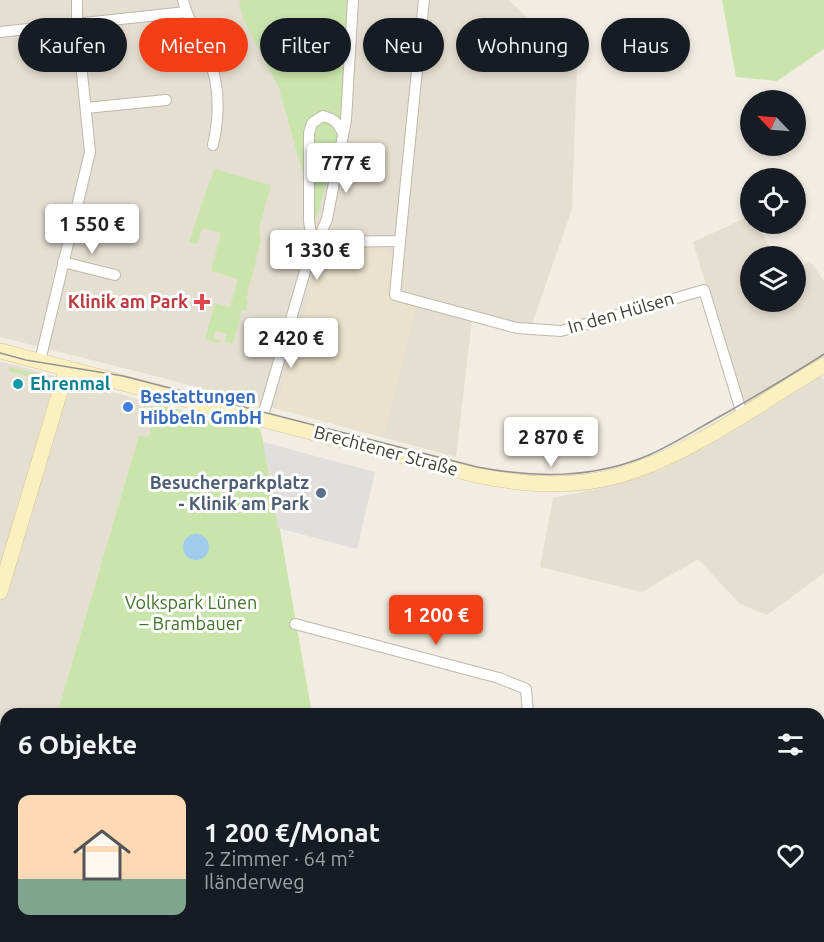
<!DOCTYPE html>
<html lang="de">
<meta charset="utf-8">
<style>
body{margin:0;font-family:Ubuntu,sans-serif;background:#20242c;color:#f1f3f6;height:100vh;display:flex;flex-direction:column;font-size:22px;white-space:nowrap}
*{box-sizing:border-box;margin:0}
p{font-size:20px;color:#9ea1a6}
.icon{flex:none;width:33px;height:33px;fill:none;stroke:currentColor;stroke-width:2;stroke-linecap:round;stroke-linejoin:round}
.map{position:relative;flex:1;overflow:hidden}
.sheet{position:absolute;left:0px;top:708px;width:825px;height:234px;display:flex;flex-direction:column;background:#171b24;border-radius:18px 18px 0 0;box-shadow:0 3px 9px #0003}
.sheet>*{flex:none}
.guide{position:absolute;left:18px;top:18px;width:789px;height:54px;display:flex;gap:12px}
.needle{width:39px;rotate:295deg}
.buttons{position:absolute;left:740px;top:90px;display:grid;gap:12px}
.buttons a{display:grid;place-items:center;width:66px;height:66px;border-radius:50%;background:#171b24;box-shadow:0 3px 9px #0003;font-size:30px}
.price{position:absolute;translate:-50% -51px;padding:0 14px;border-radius:6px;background:#fff;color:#222;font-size:20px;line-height:39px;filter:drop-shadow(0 2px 3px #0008)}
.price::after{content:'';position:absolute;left:50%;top:36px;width:18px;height:14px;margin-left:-9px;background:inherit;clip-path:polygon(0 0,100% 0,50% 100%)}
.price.active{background:#f43f16;color:#fff}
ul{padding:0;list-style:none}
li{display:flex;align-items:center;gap:18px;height:150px;padding:0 18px}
li span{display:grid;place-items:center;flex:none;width:168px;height:120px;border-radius:12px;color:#555}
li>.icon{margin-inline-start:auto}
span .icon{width:72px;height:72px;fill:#fffc;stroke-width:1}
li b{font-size:26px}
h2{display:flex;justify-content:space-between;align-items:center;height:72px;padding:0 18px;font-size:26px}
.chip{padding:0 21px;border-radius:27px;background:#171b24;box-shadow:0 3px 9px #0003;font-size:21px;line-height:54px}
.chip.active{background:#f43f16;color:#fff}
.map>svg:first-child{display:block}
.residential{fill:#e5dfd1}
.education{fill:#eae2cc}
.green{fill:#c9e5ac}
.parking{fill:#e1dfdb}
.water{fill:#9fcbed}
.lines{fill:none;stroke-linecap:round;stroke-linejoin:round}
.street-casing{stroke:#bfb8a9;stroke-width:12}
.secondary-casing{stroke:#d3c495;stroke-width:16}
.street{stroke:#fff;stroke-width:10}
.secondary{stroke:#fdf0c0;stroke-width:15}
.tram{stroke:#939393;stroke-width:1.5}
.health-dot{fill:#e0444e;stroke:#fff;stroke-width:2}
.culture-dot{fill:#0f9aa8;stroke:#fff;stroke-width:2}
.shop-dot{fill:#3f7fe0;stroke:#fff;stroke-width:2}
.service-dot{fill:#5c6f8a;stroke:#fff;stroke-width:2}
.labels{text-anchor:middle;stroke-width:6;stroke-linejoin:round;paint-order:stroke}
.health-label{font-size:18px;font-weight:bold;fill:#be3a42;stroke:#fff;text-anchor:end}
.street-label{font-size:18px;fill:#423d33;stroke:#fff}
.culture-label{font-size:18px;font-weight:bold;fill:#0d838f;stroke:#fff;text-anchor:start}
.shop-label{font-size:18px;font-weight:bold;fill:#366cbe;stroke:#fff;text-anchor:start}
.service-label{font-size:18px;font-weight:bold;fill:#4e5e75;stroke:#fff;text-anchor:end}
.park-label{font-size:18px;fill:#427129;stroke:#fff}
</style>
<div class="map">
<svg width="824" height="942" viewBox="0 0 824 942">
<rect width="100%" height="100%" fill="#f1ede2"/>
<g class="residential">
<path d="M0 0H509L577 66 572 209 531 327 473 311 456 457 167 379 0 337Z"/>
<path d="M750 216V224H757L774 256H750V302H795V270L810 261 824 281V373L821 375 824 381V573L767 615 740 604 698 559 642 592 540 567 553 498 602 488 660 470 747 422 693 242Z"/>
<path d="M0 361 159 405 148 437 139 435 57 714H6V885L0 905Z"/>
</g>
<path class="education" d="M329 249H383L390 253 393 260 389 299 417 306 384 436 276 408 321 255 325 250Z"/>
<g class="green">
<path d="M239 0H351L343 121 316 220 279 88 243 19Z"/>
<path d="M722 0H824V49L777 81 736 77Z"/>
<path d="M214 169 271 185 259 229 261 240 246 300 248 301 246 310H242L233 344 225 342 227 334 215 331 213 338 220 340 219 343 205 339 215 303 230 307 238 279 211 271 221 233 202 228 198 244 189 242Z"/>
<path d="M9 367 38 374 37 378 8 371Z"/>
<path d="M159 405 260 429 267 456 312 714H57L139 435 148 437Z"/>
<path d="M6 885V936H351L352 942H0V905Z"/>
</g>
<path class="parking" d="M263 442 375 472 357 549 278 528Z"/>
<circle class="water" cx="196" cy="547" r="13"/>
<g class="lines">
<defs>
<g id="street">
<path d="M183 0C187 19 198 35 206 52 220 81 220 114 213 145"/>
<path d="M0 32 186 12"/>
<path d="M86 108 166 100"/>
<path d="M400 241 395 295 517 328 561 331 704 290 742 414"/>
<path d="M316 242 400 241 424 0"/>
<path d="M316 242 311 233 309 221V133L312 123 323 116C335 119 338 123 343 134"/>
<path d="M63 262 115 275"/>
<path d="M40 361 90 152 77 24V0"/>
<path d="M262 419 305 271 327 219 346 120 353 0"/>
<path d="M295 624 499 678 526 689 528 714"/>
<path d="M546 936 548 942"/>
</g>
<g id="secondary">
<path d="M0 351 476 475C523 485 572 489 620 475 689 456 762 401 824 365"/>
<path d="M0 592 67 368"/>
</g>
</defs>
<use href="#street" class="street-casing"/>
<use href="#secondary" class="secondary-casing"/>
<use href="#street" class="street"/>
<use href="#secondary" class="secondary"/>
<path class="tram" d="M0 353 26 360 123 376 477 467C535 478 593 479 649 455 676 443 700 427 726 413 759 394 792 375 824 354"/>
</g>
<path class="health-dot" d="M199 293h6v6h6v6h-6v6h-6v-6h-6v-6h6z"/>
<circle class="culture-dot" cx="18" cy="384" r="6"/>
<circle class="shop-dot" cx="128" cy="407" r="6"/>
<circle class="service-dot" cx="321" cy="493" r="6"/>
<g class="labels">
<g class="health-label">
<text x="188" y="308">Klinik am Park</text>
</g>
<g class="street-label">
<text transform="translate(621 313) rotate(-16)" y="6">In den Hülsen</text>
<text transform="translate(386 451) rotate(15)" y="6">Brechtener Straße</text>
</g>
<g class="culture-label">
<text x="30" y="390">Ehrenmal</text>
</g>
<g class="shop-label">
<text x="140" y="403">Bestattungen<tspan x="140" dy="21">Hibbeln GmbH</tspan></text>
</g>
<g class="service-label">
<text x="309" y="489">Besucherparkplatz<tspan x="309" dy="21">- Klinik am Park</tspan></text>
</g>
<g class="park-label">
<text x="191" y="609">Volkspark Lünen<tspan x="191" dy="21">– Brambauer</tspan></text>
</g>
</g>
</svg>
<div class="buttons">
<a><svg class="needle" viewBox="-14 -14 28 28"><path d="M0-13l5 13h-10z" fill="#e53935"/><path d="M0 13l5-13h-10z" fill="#9ea1a6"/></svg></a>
<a><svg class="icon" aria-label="locate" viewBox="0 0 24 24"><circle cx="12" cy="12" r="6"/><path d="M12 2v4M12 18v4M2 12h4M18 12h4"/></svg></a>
<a><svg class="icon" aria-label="layers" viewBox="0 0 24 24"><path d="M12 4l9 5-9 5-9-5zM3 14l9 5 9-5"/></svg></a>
</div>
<b class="price" style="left:346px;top:194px">777 €</b>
<b class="price" style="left:92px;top:255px">1 550 €</b>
<b class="price" style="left:317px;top:281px">1 330 €</b>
<b class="price" style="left:291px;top:369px">2 420 €</b>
<b class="price" style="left:551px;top:468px">2 870 €</b>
<b class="price active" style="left:436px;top:646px">1 200 €</b>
<div class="guide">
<a class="chip">Kaufen</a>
<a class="chip active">Mieten</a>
<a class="chip">Filter</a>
<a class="chip">Neu</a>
<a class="chip">Wohnung</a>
<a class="chip">Haus</a>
</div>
<section class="sheet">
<h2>6 Objekte<svg class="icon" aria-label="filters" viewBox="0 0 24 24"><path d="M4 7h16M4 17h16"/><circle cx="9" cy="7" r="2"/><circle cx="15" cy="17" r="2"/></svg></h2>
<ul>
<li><span style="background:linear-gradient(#ffd9b3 70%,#7fa58c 0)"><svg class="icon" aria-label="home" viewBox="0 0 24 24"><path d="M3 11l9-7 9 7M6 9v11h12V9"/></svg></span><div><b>1 200 €/Monat</b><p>2 Zimmer · 64 m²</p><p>Iländerweg</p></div><svg class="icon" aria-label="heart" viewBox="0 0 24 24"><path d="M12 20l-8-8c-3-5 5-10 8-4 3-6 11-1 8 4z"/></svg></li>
</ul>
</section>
</div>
